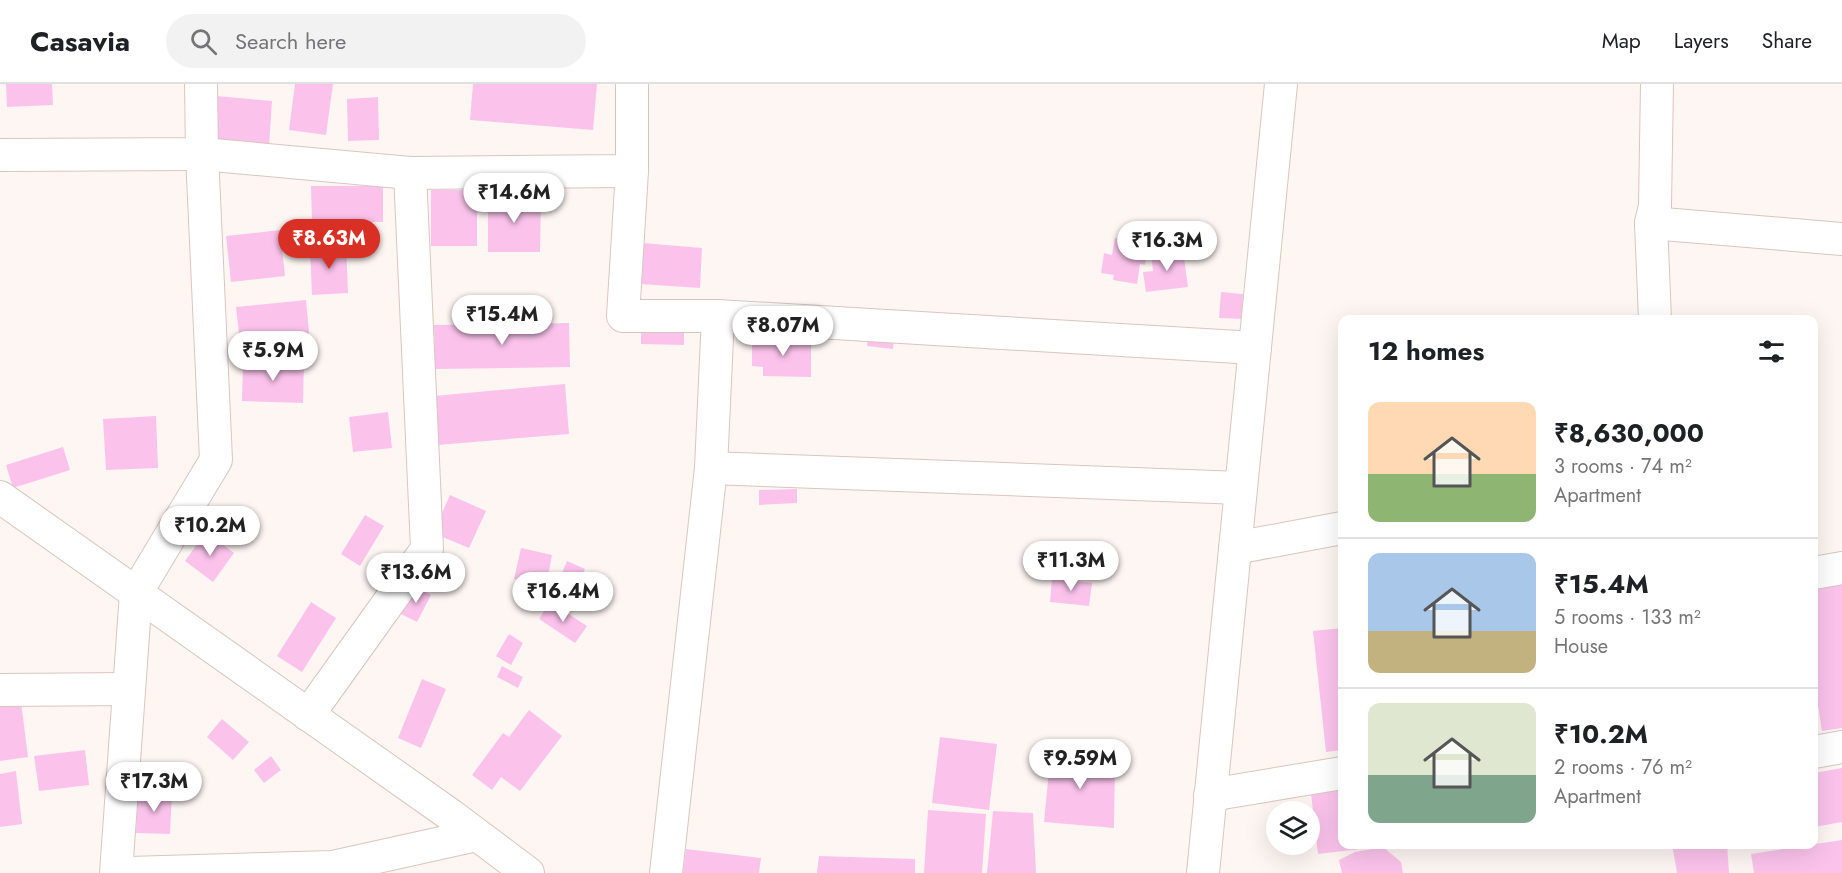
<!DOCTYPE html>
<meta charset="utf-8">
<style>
body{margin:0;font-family:Jost,sans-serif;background:#f2f2f2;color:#202124;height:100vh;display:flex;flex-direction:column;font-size:22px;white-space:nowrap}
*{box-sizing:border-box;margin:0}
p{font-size:20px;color:#757577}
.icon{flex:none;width:33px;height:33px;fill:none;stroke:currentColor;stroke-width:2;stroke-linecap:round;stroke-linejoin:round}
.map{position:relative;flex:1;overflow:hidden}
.panel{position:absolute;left:1338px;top:231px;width:480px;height:534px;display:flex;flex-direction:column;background:#fff;border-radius:12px;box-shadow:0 6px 24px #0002}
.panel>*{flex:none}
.controls{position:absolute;left:1266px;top:717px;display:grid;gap:12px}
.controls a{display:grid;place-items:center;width:54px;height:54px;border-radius:50%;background:#fff;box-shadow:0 6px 24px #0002;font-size:30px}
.price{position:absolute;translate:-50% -51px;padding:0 14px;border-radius:21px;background:#fff;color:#222;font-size:20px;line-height:39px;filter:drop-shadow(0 2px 3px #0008)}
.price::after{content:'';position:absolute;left:50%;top:36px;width:18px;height:14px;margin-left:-9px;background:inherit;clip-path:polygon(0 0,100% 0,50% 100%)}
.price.active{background:#d93025;color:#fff}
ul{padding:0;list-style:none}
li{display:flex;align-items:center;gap:18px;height:150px;padding:0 30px}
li+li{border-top:2px solid #e0e0e0}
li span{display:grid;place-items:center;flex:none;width:168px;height:120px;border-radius:12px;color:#555}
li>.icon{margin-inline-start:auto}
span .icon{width:72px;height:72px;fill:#fffc;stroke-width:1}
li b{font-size:26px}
h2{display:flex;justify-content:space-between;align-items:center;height:72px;padding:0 30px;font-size:26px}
header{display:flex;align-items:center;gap:36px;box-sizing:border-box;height:84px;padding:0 30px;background:#fff;border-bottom:2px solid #e0e0e0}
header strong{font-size:28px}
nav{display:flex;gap:33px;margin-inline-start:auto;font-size:21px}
.search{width:420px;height:54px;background:#f2f2f2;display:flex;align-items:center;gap:15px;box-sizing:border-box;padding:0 21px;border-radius:33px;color:#757577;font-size:22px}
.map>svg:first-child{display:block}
.building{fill:#fbc3ec}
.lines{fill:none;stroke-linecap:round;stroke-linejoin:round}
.minor-casing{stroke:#d8c6be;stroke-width:34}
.minor{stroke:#fff;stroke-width:32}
</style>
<header>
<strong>Casavia</strong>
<div class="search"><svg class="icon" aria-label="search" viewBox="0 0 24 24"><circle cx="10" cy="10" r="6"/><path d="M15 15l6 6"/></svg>Search here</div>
<nav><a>Map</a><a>Layers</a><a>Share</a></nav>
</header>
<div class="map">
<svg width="1842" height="789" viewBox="0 0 1842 789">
<rect width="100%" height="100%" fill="#fef6f3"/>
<g class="building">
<path d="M6 0H52L53 21 7 23Z"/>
<path d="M295 0H333L326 51 289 46Z"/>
<path d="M473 0H597L593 46 470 36Z"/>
<path d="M216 12 272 17 269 62 213 57Z"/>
<path d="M378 13 379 56 348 57 347 15Z"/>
<path d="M311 102H383V138H312Z"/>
<rect x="431" y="106" width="46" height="56"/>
<path d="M488 112 541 113 540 168H488Z"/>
<path d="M280 146 285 192 231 198 226 152Z"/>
<path d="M1115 154 1148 160 1145 181 1140 180 1137 200 1113 196 1114 191 1101 189 1104 169 1112 171Z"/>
<path d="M643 159 702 164 700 204 640 200Z"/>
<path d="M346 162 348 209 312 211 310 164Z"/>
<path d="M1183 166 1188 203 1146 208 1143 188 1153 187 1151 170Z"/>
<path d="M1221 208 1243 210 1242 235 1219 234Z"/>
<path d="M306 216 310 259 241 267 236 223Z"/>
<path d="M569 239 570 283 435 285 434 241Z"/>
<path d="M641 246 684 247V261L641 260Z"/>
<path d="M868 251 894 253 893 265 867 262Z"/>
<path d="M752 254 811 255V293L763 292V283L752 282Z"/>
<path d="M243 278 304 280 303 319 242 317Z"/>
<path d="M565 300 569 350 438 361 434 312Z"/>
<path d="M388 328 392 364 353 368 349 333Z"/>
<path d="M156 332 158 384 106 386 103 335Z"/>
<path d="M63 363 70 386 13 404 6 381Z"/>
<path d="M797 405V419L759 421V406Z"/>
<path d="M450 411 486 427 469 464 433 449Z"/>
<path d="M365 431 384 442 360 482 341 470Z"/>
<path d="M206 448 234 469 213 498 185 477Z"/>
<path d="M521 464 552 471 546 502 514 495Z"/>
<path d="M567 477 585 485 569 523 551 516Z"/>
<path d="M1052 495 1092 499 1089 522 1050 518Z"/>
<path d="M1842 499V644L1822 647 1814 596V503Z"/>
<path d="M414 502 431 511 417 538 401 530Z"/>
<path d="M311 518 336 534 302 588 277 572Z"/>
<path d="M550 518 587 542 575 559 539 535Z"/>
<path d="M1342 544V666L1326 668 1313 547Z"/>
<path d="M509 550 523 559 511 581 496 572Z"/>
<path d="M502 582 523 593 518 604 497 593Z"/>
<path d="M422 595 446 605 421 664 398 654Z"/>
<path d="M21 618 28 673 0 677V621Z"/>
<path d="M529 626 562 652 520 707 501 693 492 706 472 691 503 649 509 653Z"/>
<path d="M222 635 249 658 233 676 207 653Z"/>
<path d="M940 653 997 660 989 726 932 719Z"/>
<path d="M1051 665 1115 677 1114 744 1044 738Z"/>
<path d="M85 666 89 701 39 707 34 672Z"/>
<path d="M271 672 281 686 264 699 254 686Z"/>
<path d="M1842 684V738L1814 743V689Z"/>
<path d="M16 687 22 740 0 743V690Z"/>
<path d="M1342 697V760L1385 762 1318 770 1310 701Z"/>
<path d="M138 708 172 709 170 750 136 749Z"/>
<path d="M928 726 986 730 982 789H924Z"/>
<path d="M993 727 1033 729 1036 789H987Z"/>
<path d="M1842 756V789H1754L1751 770Z"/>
<path d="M1672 760H1727L1729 789H1677Z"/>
<path d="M1383 763 1401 778 1403 789H1342L1339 776 1355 768Z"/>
<path d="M686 765 761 774 759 789H683Z"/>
<path d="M819 772 915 775V789H817Z"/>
</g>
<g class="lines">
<defs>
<g id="minor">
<path d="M0 71 202 70 201 0"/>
<path d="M632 87 623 232H718L1255 264"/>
<path d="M1651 139 1842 155"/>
<path d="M1655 236 1651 139 1655 122 1657 0"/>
<path d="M711 384 1241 404"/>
<path d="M0 413 452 732 528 789"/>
<path d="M1235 464 1342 444"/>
<path d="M1814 489 1842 484"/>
<path d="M0 606 129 605"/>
<path d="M308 631 427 465 410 89"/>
<path d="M1814 668 1842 663"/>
<path d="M1210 711 1342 689"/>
<path d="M116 789 136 509 216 376 202 70 410 89 632 87V0"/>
<path d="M129 789 332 783 477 751"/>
<path d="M666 789 711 384 718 232"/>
<path d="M1203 789 1281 0"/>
</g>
</defs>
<use href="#minor" class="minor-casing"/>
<use href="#minor" class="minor"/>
</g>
</svg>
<div class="controls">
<a><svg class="icon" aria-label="layers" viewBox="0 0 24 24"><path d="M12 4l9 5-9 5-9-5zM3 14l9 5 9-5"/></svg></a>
</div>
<b class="price" style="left:514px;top:140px">₹14.6M</b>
<b class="price active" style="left:329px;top:186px">₹8.63M</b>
<b class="price" style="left:1167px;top:188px">₹16.3M</b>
<b class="price" style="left:502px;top:262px">₹15.4M</b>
<b class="price" style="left:783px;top:273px">₹8.07M</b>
<b class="price" style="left:273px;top:298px">₹5.9M</b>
<b class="price" style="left:210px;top:473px">₹10.2M</b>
<b class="price" style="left:1071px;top:508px">₹11.3M</b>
<b class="price" style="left:416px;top:520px">₹13.6M</b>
<b class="price" style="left:563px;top:539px">₹16.4M</b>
<b class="price" style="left:1080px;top:706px">₹9.59M</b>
<b class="price" style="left:154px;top:729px">₹17.3M</b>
<section class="panel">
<h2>12 homes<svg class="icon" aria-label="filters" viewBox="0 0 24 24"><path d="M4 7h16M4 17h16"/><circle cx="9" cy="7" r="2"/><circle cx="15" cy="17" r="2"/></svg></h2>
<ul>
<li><span style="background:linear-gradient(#ffd9b3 60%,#8fb573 0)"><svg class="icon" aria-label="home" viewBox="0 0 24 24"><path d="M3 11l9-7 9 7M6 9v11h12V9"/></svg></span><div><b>₹8,630,000</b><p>3 rooms · 74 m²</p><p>Apartment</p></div></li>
<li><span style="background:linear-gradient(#a9c7e8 65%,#c2b280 0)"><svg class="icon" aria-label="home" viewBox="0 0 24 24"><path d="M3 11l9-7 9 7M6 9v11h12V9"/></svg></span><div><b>₹15.4M</b><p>5 rooms · 133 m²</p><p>House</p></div></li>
<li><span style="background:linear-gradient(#dfe7d0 60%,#7fa58c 0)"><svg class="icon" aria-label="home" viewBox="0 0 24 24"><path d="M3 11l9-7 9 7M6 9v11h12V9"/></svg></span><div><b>₹10.2M</b><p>2 rooms · 76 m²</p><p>Apartment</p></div></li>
</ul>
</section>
</div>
